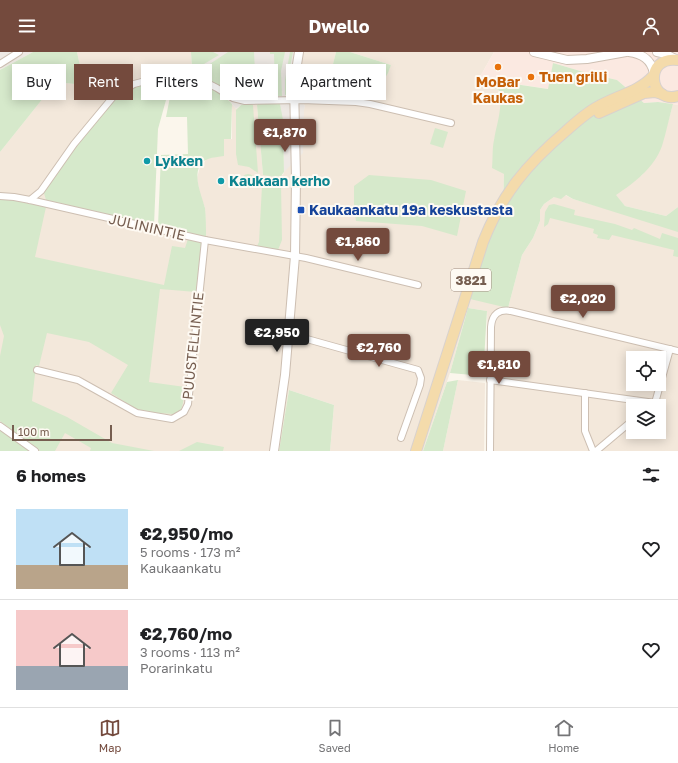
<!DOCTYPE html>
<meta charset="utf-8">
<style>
body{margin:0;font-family:"Golos Text",sans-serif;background:#f6f6f6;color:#202124;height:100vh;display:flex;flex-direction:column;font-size:15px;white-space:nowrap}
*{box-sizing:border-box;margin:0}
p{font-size:13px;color:#757577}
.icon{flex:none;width:22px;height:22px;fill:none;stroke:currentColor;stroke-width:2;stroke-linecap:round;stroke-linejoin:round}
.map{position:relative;height:399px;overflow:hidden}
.sheet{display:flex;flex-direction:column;background:#fff;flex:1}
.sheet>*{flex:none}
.banner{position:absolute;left:12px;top:12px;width:400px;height:36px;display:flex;gap:8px}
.controls{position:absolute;left:626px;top:299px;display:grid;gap:8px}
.controls a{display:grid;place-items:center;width:40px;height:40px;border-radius:0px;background:#fff;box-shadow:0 2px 10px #0003;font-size:20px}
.scale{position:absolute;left:12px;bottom:10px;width:100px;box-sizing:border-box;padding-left:4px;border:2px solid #765e50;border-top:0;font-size:11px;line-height:14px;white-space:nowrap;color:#765e50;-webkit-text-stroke:3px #fefaf3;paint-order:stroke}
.price{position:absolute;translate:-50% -34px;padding:0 9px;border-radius:4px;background:#744a3d;color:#fff;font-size:13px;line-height:26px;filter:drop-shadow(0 1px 2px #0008)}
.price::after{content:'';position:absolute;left:50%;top:24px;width:12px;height:9px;margin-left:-6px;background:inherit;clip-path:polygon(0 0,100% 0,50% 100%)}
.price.on{background:#222;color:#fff}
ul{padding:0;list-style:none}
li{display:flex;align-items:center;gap:12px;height:100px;padding:0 16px}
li+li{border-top:1px solid #e0e0e0}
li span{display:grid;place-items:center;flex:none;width:112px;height:80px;border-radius:0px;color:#555}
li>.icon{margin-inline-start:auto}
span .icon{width:48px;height:48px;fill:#fffc;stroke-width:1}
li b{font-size:17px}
h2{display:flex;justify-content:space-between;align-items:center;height:48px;padding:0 16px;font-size:17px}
.tag{padding:0 14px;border-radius:0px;background:#fff;box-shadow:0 2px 10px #0003;font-size:14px;line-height:36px}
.tag.on{background:#744a3d;color:#fff}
header{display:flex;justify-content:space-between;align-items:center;height:52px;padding:0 16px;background:#744a3d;color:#fff;font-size:18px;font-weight:700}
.tab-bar{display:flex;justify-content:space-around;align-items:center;height:56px;border-top:1px solid #e0e0e0;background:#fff;font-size:11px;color:#757577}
.tab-bar a{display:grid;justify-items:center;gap:2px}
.tab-bar .on{color:#744a3d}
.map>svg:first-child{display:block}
.residential{fill:#f3e8db;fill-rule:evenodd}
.commercial{fill:#fbe9e1}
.industrial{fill:#eee9e4}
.green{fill:#d6e9cb}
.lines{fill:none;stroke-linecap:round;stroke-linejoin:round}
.minor-casing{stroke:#cdbfb2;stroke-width:8}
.tertiary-casing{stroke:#cdbfb2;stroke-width:10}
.primary-casing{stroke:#d9d2ce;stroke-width:12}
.minor{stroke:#fff;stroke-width:6}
.tertiary{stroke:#fff;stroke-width:8}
.primary{stroke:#f4dbab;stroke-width:10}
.food-dot{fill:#e8710a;stroke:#fefaf3;stroke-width:1.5}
.culture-dot{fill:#0f9aa8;stroke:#fefaf3;stroke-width:1.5}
.transit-dot{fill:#1a4fb4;stroke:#fefaf3;stroke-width:1.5}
.labels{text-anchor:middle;stroke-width:4;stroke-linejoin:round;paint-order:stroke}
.shield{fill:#fefaf3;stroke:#9f8d81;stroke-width:1}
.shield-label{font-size:13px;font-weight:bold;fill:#765e50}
.food-label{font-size:14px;font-weight:bold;fill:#c56008;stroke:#fefaf3;text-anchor:start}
.culture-label{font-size:14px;font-weight:bold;fill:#0d838f;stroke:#fefaf3;text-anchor:start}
.transit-label{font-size:14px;font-weight:bold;fill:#164399;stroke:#fefaf3;text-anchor:start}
.street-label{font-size:14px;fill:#765e50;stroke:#fefaf3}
</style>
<header><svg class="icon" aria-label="menu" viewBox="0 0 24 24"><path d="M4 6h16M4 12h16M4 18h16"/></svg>Dwello<svg class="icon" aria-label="person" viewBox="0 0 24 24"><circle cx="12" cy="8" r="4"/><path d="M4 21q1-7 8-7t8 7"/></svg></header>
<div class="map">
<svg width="678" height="399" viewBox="0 0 678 399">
<rect width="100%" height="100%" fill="#fbf6ec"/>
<g class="residential">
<path d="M77 0H191L192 14 194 18 190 27H176L46 148 206 185 205 156 200 143 197 126 200 115 224 87H232V52L236 57 251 51 257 53 263 123H283L305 54 298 45 297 32 302 0H336L329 28 379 36 391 13 350 0H494L477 30 499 38 501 46 500 65 494 89 504 122 503 158 508 256 522 203 533 186 540 169V158L544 152 554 145 565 143 573 147 678 178V399H492L487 259 468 256 450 321 423 399H330L334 353 289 338 279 399H29L0 377V100L56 30 84 33ZM633 306H659V332H633ZM633 354H659V380H633Z"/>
<path d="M673 52 678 53V155L666 164 625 154 615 143 642 123 661 95Z"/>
<path d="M458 328 485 331 484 399H443Z"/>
</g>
<path class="commercial" d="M494 0H678V53L658 50 644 51 617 28 587 21 553 11 549 37 489 28 486 33 477 30Z"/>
<g class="industrial">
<path d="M0 0H33L0 18Z"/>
<path d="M191 0H302L297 32 298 45 305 54 304 58 303 101 284 120 283 68 259 51 257 53 251 51 241 53 236 57 229 48 190 27 194 19 192 14Z"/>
</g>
<g class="green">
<path d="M33 0H77L84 33 56 30 0 100V18Z"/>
<path d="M191 0H213L219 3 194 18 192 14Z"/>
<path d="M228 0H254L256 41 252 46 236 43 196 21Z"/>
<path d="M270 0H285L281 19 282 44H271L270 38 275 36 274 2H270Z"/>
<path d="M290 0H293L289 21 288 42 285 43V28Z"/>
<path d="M336 0H350L391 13 388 21 379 36 329 28Z"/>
<path d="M553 11 587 21 617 28 644 51 658 50 673 52C669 66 666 81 662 94 654 116 634 131 616 143L625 154 666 164 678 155V180L573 147 566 143 561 147 554 145 544 152 540 158V169L533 186 522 203 508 256 470 247 491 181 503 158 504 122 492 116C493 107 492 97 494 88 497 70 503 56 499 38L486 33 489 28 548 37Z"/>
<path d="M176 27 166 48 158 77 154 173 46 148 44 141 45 135 85 83 120 42 130 36Z"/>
<path d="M180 27C183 27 187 26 190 27 203 30 224 42 232 52L231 87H224V104C219 105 213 105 208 107 188 115 202 143 205 156 206 165 206 175 206 185L158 174 161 103 188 102 187 65H166L170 45Z"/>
<path d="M251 51 253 53 258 121 249 115 238 113 236 102V58L241 53Z"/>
<path d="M259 51 280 52 283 68 284 120 281 124 276 125 263 123 257 53Z"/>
<path d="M435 76 448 80 443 96 430 92Z"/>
<circle cx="248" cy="129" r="7"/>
<path d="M369 123 431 128 466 139 457 184 422 174 356 169 354 153V134Z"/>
<path d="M281 132 282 188 278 198 257 194 259 190 262 134Z"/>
<path d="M2 146 46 155 35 205 164 233 172 194 185 196 188 187 200 190 202 193 196 240 160 237 149 330 185 335 183 351 181 358 173 362 157 361 136 357 111 341 128 313 89 290 47 281 39 314 36 313 32 349 67 365 112 391 154 399H90L91 396 65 381 55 399H40L0 369V304L4 284 0 273V147Z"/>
<path d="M554 152 575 158 574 163 615 172 632 178 634 176 660 187 662 181 678 186V205L673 204 674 198 612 183 609 188 597 186 598 183 593 181 594 177 550 166 548 172 544 175 545 160 549 153Z"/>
<path d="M468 256 487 259 483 324 450 321Z"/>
<path d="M458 328 443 399H423L447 330Z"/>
<path d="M289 338 334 353 330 399H279Z"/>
<path d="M0 377 29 399H0Z"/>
<path d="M197 390 224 395 223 399H179Z"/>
</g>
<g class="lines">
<defs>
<g id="minor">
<path d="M0 12 19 0"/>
<path d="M0 144 14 145 30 148 205 188 306 206 418 233"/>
<path d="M30 148 41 139 74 92 113 45 134 32 153 27 187 24 195 25 217 36 233 46 245 49 302 48 356 50 370 52 451 71"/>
<path d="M289 282 418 318 421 326 420 333 401 386"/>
<path d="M37 318 78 328 137 361 172 367 184 360 188 352 205 188"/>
<path d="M490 328 655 351 670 297"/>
<path d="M585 341V379L593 399"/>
<path d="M0 374 35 399"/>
<path d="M490 399 491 275C492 262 499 257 511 259L678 299"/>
<path d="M596 399 633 368"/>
</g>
<g id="tertiary">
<path d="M534 0 567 8 587 7 626 0"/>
<path d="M629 0C642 2 651 7 654 21"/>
<path d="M657 0 666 2 677 8"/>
<path d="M274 399 285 323 295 204 296 127 294 31 299 0"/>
</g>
<g id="primary">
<path d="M678 8C643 3 649 53 678 44"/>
<path d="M599 61 644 41 655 40 662 42"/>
<path d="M416 399 483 190C502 142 527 112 566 79 576 70 586 61 597 55 615 44 639 40 653 24"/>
</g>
</defs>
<use href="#minor" class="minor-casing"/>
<use href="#tertiary" class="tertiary-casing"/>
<use href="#primary" class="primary-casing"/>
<use href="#minor" class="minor"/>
<use href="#tertiary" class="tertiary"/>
<use href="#primary" class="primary"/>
</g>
<g class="food-dot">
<circle cx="498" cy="15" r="4"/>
<circle cx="531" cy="25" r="4"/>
</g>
<g class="culture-dot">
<circle cx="147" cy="109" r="4"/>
<circle cx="221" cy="129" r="4"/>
</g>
<rect class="transit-dot" x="297" y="154" width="8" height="8" rx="2"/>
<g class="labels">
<rect class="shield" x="451" y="217" width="40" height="22" rx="3"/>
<g class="shield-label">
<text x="471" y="233">3821</text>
</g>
<g class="food-label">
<text x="539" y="30">Tuen grilli</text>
<text x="498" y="35" text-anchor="middle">MoBar<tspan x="498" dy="16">Kaukas</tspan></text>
</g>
<g class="culture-label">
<text x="155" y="114">Lykken</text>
<text x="229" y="134">Kaukaan kerho</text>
</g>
<g class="transit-label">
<text x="309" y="163">Kaukaankatu 19a keskustasta</text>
</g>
<g class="street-label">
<text transform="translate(147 175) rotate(13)" y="5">JULININTIE</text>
<text transform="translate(193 294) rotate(-84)" y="5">PUUSTELLINTIE</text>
</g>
</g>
</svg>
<div class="controls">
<a><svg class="icon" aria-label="locate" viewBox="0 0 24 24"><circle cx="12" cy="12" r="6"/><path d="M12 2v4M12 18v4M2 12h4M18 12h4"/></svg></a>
<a><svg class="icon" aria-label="layers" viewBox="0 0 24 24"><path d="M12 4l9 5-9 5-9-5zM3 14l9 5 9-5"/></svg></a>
</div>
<div class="scale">100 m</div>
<b class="price" style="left:285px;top:101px">€1,870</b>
<b class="price" style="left:358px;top:210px">€1,860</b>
<b class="price" style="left:583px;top:267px">€2,020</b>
<b class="price on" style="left:277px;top:301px">€2,950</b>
<b class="price" style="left:379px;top:316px">€2,760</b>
<b class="price" style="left:499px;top:333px">€1,810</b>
<div class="banner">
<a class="tag">Buy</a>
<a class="tag on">Rent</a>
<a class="tag">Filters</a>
<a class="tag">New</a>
<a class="tag">Apartment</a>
</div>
</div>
<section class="sheet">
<h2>6 homes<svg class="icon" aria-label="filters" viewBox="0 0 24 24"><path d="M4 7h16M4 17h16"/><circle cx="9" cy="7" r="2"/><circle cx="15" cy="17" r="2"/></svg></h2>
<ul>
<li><span style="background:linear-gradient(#bfe0f5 70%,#b9a48a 0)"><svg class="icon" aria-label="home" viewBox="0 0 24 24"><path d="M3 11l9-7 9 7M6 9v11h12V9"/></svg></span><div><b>€2,950/mo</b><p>5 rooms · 173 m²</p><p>Kaukaankatu</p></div><svg class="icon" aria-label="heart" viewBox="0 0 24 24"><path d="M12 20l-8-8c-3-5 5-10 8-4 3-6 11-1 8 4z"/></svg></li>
<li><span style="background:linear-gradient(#f6c9c9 70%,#9aa5b1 0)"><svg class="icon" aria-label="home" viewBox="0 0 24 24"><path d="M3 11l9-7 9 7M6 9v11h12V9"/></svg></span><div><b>€2,760/mo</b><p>3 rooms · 113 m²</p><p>Porarinkatu</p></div><svg class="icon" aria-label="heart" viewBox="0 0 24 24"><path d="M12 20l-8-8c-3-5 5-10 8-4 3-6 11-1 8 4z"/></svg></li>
</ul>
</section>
<nav class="tab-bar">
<a class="on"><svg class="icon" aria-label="map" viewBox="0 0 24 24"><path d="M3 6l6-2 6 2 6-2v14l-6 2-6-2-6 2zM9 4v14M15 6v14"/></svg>Map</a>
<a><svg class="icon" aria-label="saved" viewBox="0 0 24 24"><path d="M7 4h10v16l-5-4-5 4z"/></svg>Saved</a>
<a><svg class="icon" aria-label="home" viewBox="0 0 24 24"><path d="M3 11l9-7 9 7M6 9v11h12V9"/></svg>Home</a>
</nav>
